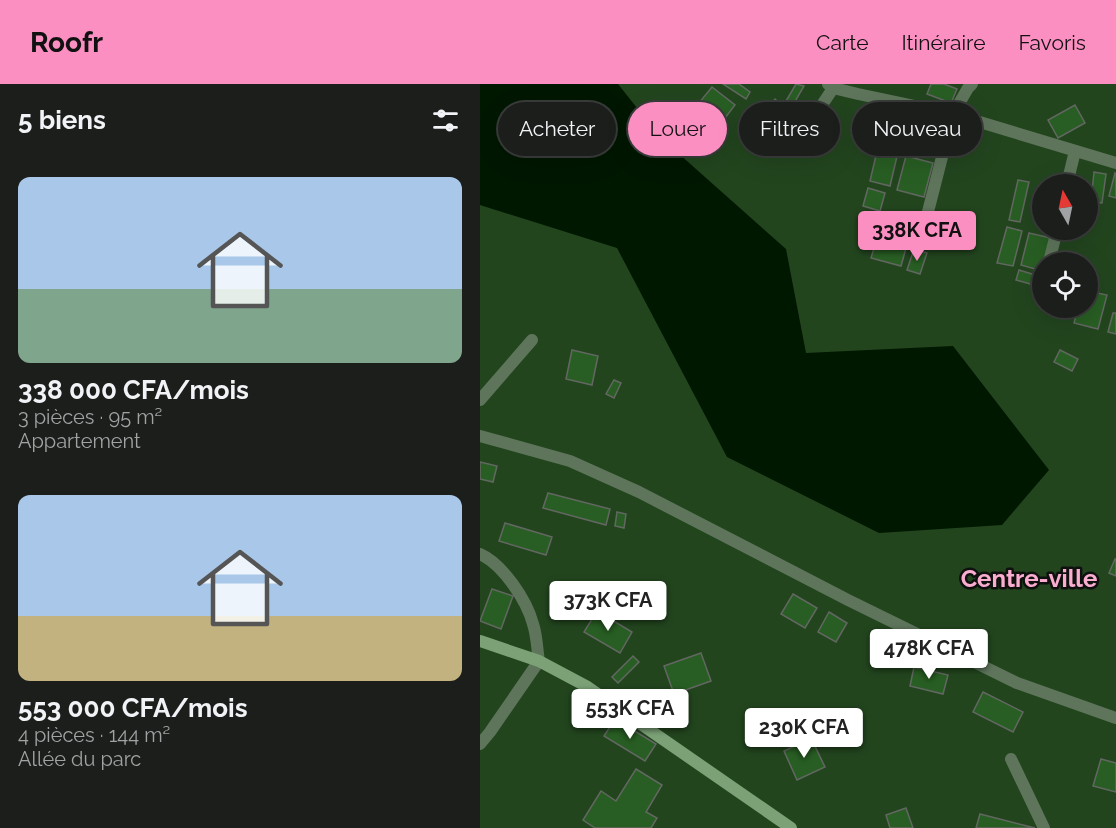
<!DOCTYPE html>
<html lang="fr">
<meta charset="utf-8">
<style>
body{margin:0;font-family:Raleway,sans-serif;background:#292b29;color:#f1f3f6;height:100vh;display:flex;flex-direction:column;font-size:22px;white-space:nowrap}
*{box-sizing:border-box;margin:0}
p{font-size:20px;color:#a0a2a3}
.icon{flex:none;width:33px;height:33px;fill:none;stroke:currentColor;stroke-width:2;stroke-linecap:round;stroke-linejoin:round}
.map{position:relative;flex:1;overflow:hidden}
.panel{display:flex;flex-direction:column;background:#1c1e1c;width:480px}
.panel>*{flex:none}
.banner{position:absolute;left:18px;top:18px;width:528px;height:54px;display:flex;gap:12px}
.needle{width:39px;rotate:351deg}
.fabs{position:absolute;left:552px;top:90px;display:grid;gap:12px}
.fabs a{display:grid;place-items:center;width:66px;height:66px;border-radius:50%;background:#1c1e1c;box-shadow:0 6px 24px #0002,0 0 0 2px #3a3c3b;font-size:30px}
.price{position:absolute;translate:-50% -51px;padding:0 14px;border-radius:6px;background:#fff;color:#222;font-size:20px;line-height:39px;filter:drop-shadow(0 2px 3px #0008)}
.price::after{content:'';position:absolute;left:50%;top:36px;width:18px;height:14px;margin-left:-9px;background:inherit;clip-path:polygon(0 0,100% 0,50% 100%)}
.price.on{background:#fc8fc1;color:#111}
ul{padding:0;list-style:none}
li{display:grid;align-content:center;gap:12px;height:318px;padding:0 18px}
li span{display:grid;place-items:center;height:186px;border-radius:12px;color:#555}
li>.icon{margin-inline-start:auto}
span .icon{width:108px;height:108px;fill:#fffc;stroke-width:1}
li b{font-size:26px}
h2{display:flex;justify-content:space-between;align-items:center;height:72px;padding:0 18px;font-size:26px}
.pill{padding:0 21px;border-radius:27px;background:#1c1e1c;box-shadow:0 6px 24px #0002,0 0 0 2px #3a3c3b;font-size:21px;line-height:54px}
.pill.on{background:#fc8fc1;color:#111}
header{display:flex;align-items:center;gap:36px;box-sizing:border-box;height:84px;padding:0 30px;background:#fc8fc1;color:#111}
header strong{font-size:28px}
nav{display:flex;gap:33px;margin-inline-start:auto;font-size:21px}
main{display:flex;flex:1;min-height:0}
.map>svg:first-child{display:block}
.green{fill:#22451e;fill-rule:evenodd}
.water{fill:#001700}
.building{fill:#285e23;stroke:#636762;stroke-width:1.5}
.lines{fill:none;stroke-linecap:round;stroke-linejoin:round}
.street{stroke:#5e755b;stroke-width:12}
.secondary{stroke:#7ca177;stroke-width:12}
.labels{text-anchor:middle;stroke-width:5;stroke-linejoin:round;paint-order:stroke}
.district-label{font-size:24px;font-weight:bold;fill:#fbadcf;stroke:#0f110f}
</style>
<header>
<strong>Roofr</strong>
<nav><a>Carte</a><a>Itinéraire</a><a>Favoris</a></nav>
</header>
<main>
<section class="panel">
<h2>5 biens<svg class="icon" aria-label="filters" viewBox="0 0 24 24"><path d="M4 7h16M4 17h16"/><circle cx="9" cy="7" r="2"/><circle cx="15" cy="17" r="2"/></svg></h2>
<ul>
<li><span style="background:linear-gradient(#a9c7e8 60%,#7fa58c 0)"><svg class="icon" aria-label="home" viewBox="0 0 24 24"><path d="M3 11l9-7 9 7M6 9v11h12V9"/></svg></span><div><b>338 000 CFA/mois</b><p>3 pièces · 95 m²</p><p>Appartement</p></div></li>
<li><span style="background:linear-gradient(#a9c7e8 65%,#c2b280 0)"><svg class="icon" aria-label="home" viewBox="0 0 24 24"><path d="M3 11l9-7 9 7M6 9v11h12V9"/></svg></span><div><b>553 000 CFA/mois</b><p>4 pièces · 144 m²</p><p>Allée du parc</p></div></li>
</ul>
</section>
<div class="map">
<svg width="636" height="744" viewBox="0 0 636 744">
<rect width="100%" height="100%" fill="#252825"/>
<path class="green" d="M0 0H636V744H0ZM562 100H608V146H562ZM562 178H608V224H562Z"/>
<path class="water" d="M0 0H138L180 53 306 165 326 269 473 262 569 386 522 441 399 449 247 373 137 164 0 121Z"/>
<g class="building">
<path d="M243 0H259L270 8 266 15Z"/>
<path d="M316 0 324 2 313 21 306 17Z"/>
<path d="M451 0H464L477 5 471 19 447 10Z"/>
<path d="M232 3 255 21 242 38 218 20Z"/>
<path d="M295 15 306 25 303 29 291 20Z"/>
<path d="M595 21 605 39 578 54 568 36Z"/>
<path d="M411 28 422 30 420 42 409 40Z"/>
<path d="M295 32 317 47 309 60 287 45Z"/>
<path d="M432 35 450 40 443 64 426 59Z"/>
<path d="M402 41 418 51 413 58 397 48Z"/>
<path d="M398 63 418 68 410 102 390 97Z"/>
<path d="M426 72 453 79 444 113 417 106Z"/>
<path d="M614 88 626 90 622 119 611 118Z"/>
<path d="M635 89 636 90V114L629 112Z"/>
<path d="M538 96 549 98 540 138 529 136Z"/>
<path d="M388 104 405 109 400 127 383 122Z"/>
<path d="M527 143 542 147 533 182 517 179Z"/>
<path d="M399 148 428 157 421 182 391 174Z"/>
<path d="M549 149 571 154 565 178H562V187L541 181Z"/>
<path d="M434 165 447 169 440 190 427 186Z"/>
<path d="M539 186 562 193 561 203 536 196Z"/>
<path d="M608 207 627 211 618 245 594 239 598 224H608Z"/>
<path d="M633 229H636V250L628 248Z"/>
<path d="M92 266 118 272 112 301 86 295Z"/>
<path d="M580 266 598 275 592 287 574 278Z"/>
<path d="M134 296 141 299 134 314 126 310Z"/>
<path d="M0 378 17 382 13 398 0 395Z"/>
<path d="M68 409 130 425 126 441 63 424Z"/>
<path d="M137 428 146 430 144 444 135 442Z"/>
<path d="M25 439 72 453 66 471 19 457Z"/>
<path d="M635 475H636V492L629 489Z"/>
<path d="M12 505 33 512 21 545 0 537Z"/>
<path d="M313 510 337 524 325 544 301 530Z"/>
<path d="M117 527 152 548 140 569 104 548Z"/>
<path d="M349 528 367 539 356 558 338 548Z"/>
<path d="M221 569 231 597 194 610 184 582Z"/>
<path d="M153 572 159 578 138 599 132 593Z"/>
<path d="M434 583 468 591 463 610 430 602Z"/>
<path d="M503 608 543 628 533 648 493 628Z"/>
<path d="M135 635 176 660 165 677 124 652Z"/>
<path d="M331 654 345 683 317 696 304 667Z"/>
<path d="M621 675 636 679V708L613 702Z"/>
<path d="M156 685 182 701 166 728 177 734 171 744H115L103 736 121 707 136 717Z"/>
<path d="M426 724 433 744H410L406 731Z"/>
<path d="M500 730 555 744H496Z"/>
</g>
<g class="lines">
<g class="street">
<path d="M348 0 353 4 378 10 473 30 636 79"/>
<path d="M317 58 356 0"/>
<path d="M587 100 595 67"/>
<path d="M440 159 473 30 488 4 492 0"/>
<path d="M569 178 577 146"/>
<path d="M0 316 52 256"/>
<path d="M0 352 90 377 159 408 368 516 537 599 636 634"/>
<path d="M0 470C23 480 47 517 53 540 57 552 57 565 59 577L10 648 0 660"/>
<path d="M531 675 564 744"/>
</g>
<path class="secondary" d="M0 557 59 577 106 602 311 744"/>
</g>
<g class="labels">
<g class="district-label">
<text x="549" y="503">Centre-ville</text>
</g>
</g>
</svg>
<div class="fabs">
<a><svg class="needle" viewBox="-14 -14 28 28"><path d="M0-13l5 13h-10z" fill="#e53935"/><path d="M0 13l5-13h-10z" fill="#a0a2a3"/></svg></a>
<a><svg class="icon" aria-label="locate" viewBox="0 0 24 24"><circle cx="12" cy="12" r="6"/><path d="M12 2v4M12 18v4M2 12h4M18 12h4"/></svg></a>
</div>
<b class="price on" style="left:437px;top:178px">338K CFA</b>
<b class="price" style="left:128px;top:548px">373K CFA</b>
<b class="price" style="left:449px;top:596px">478K CFA</b>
<b class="price" style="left:150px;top:656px">553K CFA</b>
<b class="price" style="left:324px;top:675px">230K CFA</b>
<div class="banner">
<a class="pill">Acheter</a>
<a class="pill on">Louer</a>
<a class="pill">Filtres</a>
<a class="pill">Nouveau</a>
</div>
</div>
</main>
